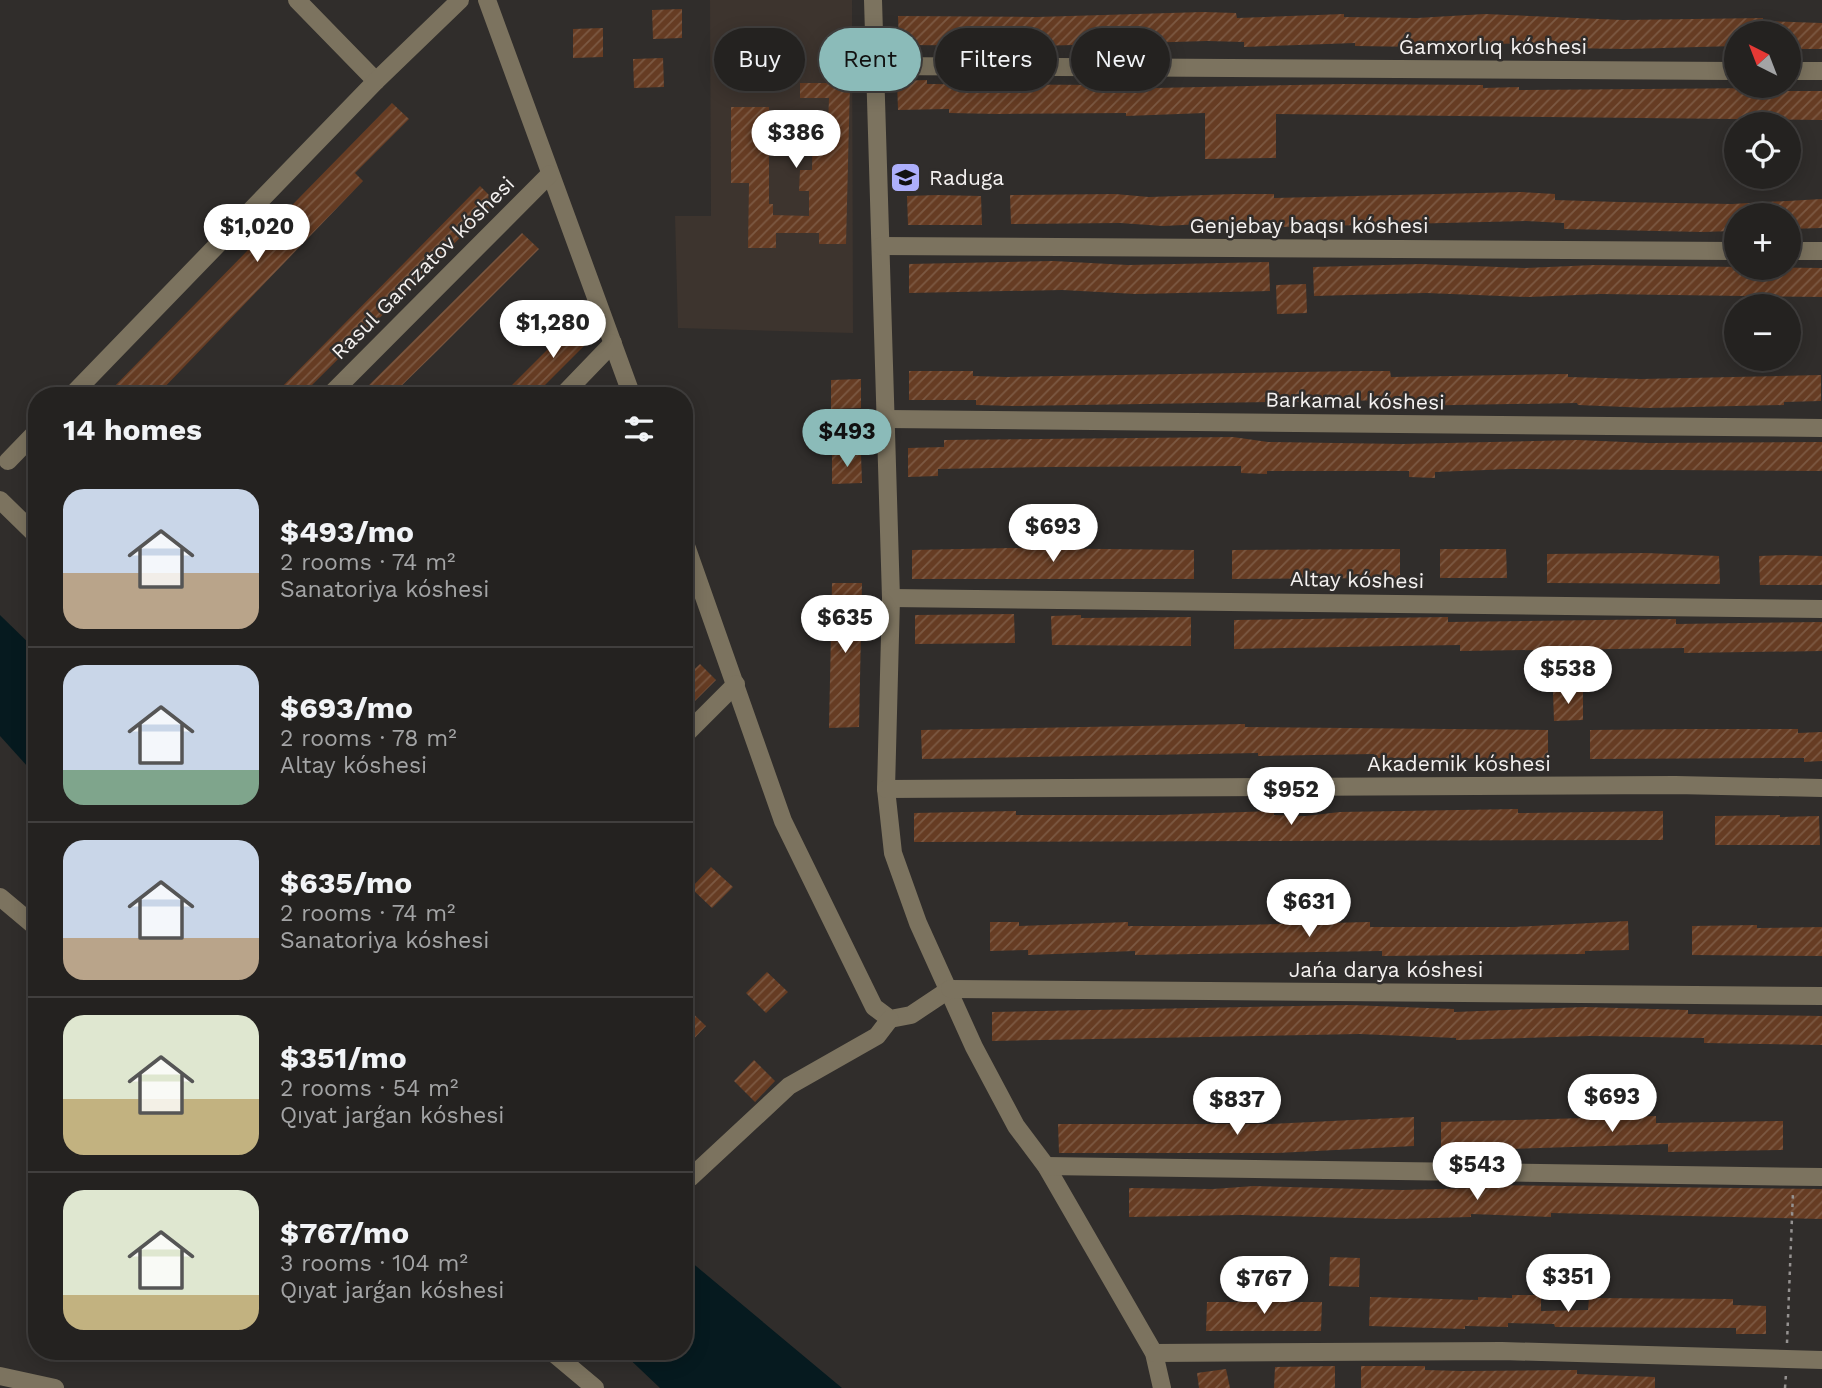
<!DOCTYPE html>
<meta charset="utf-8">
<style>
body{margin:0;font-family:"Work Sans",sans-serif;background:#302f2d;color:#f1f3f6;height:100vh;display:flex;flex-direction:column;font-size:26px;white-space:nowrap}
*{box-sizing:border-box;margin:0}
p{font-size:23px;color:#a3a4a5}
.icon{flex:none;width:38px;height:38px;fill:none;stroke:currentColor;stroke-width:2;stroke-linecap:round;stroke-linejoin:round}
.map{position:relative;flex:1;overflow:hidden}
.side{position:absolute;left:28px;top:387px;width:665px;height:973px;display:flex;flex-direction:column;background:#242220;border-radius:28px;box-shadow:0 4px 18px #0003,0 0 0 2px #413f3e}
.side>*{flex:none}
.hud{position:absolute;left:714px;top:28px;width:665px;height:63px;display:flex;gap:14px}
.needle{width:46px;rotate:318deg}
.controls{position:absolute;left:1724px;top:21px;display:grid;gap:14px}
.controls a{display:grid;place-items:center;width:77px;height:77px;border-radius:50%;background:#242220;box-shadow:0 4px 18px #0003,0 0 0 2px #413f3e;font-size:35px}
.price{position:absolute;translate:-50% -60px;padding:0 16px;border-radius:24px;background:#fff;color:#222;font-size:23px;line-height:46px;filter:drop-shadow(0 2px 4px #0008)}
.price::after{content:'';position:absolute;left:50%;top:42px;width:21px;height:16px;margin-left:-10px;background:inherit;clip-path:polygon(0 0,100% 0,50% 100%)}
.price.selected{background:#8bbbb9;color:#111}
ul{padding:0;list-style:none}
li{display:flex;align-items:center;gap:21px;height:175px;padding:0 35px}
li+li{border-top:2px solid #413f3e}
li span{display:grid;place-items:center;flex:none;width:196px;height:140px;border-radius:21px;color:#555}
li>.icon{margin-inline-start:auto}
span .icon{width:84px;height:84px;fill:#fffc;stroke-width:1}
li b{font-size:30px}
h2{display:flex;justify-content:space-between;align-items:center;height:84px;padding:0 35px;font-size:30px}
.chip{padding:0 24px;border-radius:32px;background:#242220;box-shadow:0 4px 18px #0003,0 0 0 2px #413f3e;font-size:24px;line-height:63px}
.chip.selected{background:#8bbbb9;color:#111}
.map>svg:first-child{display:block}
.built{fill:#3d342e}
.water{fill:#061a1f}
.building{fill:url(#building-hatch)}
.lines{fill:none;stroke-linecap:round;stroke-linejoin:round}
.path{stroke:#959291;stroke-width:2.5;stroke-dasharray:3.5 5;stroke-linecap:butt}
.minor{stroke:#7c735f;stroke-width:18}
.labels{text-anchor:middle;stroke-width:5;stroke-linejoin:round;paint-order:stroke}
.street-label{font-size:21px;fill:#f4f1f0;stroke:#302d2b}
.poi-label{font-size:21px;fill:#f4f1f0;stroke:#302d2b;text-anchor:start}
</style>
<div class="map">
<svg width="1822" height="1388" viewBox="0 0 1822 1388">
<defs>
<pattern id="building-hatch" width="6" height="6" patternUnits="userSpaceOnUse" patternTransform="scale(1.75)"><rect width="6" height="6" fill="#663c23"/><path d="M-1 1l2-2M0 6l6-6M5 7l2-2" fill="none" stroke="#7c5943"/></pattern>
</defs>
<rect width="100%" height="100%" fill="#302d2b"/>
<path class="built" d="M710 0H852L853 333 678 328 675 216H711Z"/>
<g class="water">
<path d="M0 615 37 651V777L0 736Z"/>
<path d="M684 1256 842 1388H660L621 1351H684Z"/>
</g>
<g class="building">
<path d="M682 9V38L653 39 652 10Z"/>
<path d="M1203 12 1236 13 1237 18 1344 14V17L1417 18 1485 14 1623 20 1763 18V21L1822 23V49H1788V33H1736V46L1626 49 1561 48V43H1524L1420 47 1355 46V43L1244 47V42L1207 41 1038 46 899 45 898 16 1037 17Z"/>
<path d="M603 28V57L573 58V29Z"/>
<path d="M663 58 664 87 634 88 633 59Z"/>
<path d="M927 80V84L1108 85 1109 87 1155 88 1344 84 1483 85V88L1519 87V90L1764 88V91H1822V120L1276 114V158L1205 159V113L1126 116V113L998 114 949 113V109L898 110 897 81Z"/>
<path d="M800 83H850L846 244H819V233H776V248H748L749 183H731V107H769V204H773V215L809 216V191H799L800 170H812L813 125 828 126 829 98H800Z"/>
<path d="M392 103 409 119 355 173 363 181 156 396H105Z"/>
<path d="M480 186 496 202 308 389 314 396H273Z"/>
<path d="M1521 192 1555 194V200L1619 202 1732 204 1822 199V228L1788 229V215H1732V231L1703 232 1564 229V223L1526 221 1280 227V223L1244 222 1163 226 1120 223 1011 224 1010 195 1115 194 1149 197 1235 194H1274V198Z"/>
<path d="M937 195 981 196 982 225H908L907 196Z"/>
<path d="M522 233 539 249 438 350 391 396H358Z"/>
<path d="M1053 261 1128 265 1269 262 1270 291 1136 294 1062 290 909 293V264Z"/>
<path d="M1421 264 1525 268 1594 265 1822 268V297L1601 294 1529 297 1426 293 1314 296 1313 267Z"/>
<path d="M1306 284 1307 313 1277 314 1276 285Z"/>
<path d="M580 317 597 333 534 396H501Z"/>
<path d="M909 371H973V376L1006 377 1356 371H1390L1391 377 1568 374V377L1641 379 1821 375V401L1784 402V405L1649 408 1578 405 1577 403 1399 406V400L1014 406 976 405V400H909Z"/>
<path d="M861 379V408L831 409V380Z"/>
<path d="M1233 437 1268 442 1402 444 1577 440 1649 443 1822 442V471L1512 469 1435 472V478L1409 477V471H1267V474L1241 473V466L1051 467 938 469V476L908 477V448L944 447V440Z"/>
<path d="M861 454 862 483 832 484V455Z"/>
<path d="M1011 548 1194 550V579H912V550Z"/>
<path d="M1400 549V578L1232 579V550Z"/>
<path d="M1440 549H1506L1507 578H1440Z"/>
<path d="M1646 553 1719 556 1720 584 1547 583V554Z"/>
<path d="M1789 555 1822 556V585H1760L1759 556Z"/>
<path d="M832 583H862L859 727 829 728Z"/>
<path d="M1014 614 1015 643 915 644V615Z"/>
<path d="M1081 615V618L1191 617V646L1052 645 1051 616Z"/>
<path d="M1448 617V622L1676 619V624L1822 622V651L1684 653V648L1460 651V645L1234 649V620Z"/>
<path d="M700 664 716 680 684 712V679Z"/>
<path d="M1583 691V720L1554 721 1553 692Z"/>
<path d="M1245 724V727L1548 730V759L1374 758V754L1258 756V753L922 759 921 730Z"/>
<path d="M1689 729H1798V733L1822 732V761L1804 762V758L1590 759V730Z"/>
<path d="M1518 809V813L1663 811V840L914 842V813L1016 811V815H1161L1274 811V815L1305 816 1340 812Z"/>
<path d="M1780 815V817L1819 816 1820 845H1715V816Z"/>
<path d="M711 867 733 887 712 908 691 888Z"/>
<path d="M1628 921 1629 950 1585 951V954L1382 956V951L1135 955V951L1028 955V950L990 951V922H1019V926L1128 922V926H1201L1370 922V927H1514Z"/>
<path d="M1757 925V928L1822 927V956L1692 955V926Z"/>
<path d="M767 972 788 992 766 1013 746 993Z"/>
<path d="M684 1005 706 1026 684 1049Z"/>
<path d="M1350 1005 1454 1009V1012L1585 1007 1688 1010V1014L1822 1016V1045L1704 1043V1038L1590 1036 1456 1040V1038L1359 1034 992 1041V1012Z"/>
<path d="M754 1060 775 1081 755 1102 734 1081Z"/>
<path d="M1656 1116V1123L1783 1121V1150L1668 1152V1144L1441 1151V1122Z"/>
<path d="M1414 1117V1146L1277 1153H1059L1058 1124H1268Z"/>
<path d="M1478 1185 1822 1189V1219L1551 1213V1217L1471 1214V1217L1395 1219 1242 1215 1129 1217V1188L1213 1189 1254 1186 1402 1190 1478 1188Z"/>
<path d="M1330 1257 1360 1258 1359 1287 1329 1286Z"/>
<path d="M1512 1295H1541V1311L1588 1310 1589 1298 1733 1299V1305L1766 1306V1334H1736V1328L1555 1327 1554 1324 1508 1323V1327L1465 1326V1329L1369 1326 1370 1297 1478 1300V1297L1512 1298Z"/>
<path d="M1207 1302H1322L1321 1331H1206Z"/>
<path d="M1335 1366V1388H1274L1275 1367Z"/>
<path d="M1361 1366H1425V1370L1461 1371 1577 1370V1374L1655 1377V1388H1361Z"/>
<path d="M1226 1369 1230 1388H1199L1197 1373Z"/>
</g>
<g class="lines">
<g class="path">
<path d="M1787 1343 1793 1192"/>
<path d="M1785 1388 1786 1374"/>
</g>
<g class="minor">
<path d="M297 0 376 81"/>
<path d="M487 0 632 396"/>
<path d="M873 0 891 598 886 789 893 853 918 923 974 1047 1016 1126 1046 1166 1154 1353 1162 1388"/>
<path d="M873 66 1736 71"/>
<path d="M1788 71H1822"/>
<path d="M881 246 1736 251"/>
<path d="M1788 251H1822"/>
<path d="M71 396 376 81 460 0"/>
<path d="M329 396 550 174"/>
<path d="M562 396 613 343"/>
<path d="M887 419 1822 428"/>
<path d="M8 461 37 431"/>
<path d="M0 500 37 536"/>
<path d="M684 540 783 821 874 1007 890 1019 911 1015 950 989"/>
<path d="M891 598 1822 609"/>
<path d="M684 736 736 684"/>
<path d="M886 789 1675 785 1822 788"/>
<path d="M0 897 37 928"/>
<path d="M950 989 1822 996"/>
<path d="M1046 1166 1822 1177"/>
<path d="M684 1172 690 1178 789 1086 877 1036 890 1019"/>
<path d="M551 1351 595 1388"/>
<path d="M1154 1353 1502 1351 1822 1360"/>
<path d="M0 1376 55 1388"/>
</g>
</g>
<defs>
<symbol id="school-square" viewBox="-11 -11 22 22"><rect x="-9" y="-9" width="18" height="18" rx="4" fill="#adaffb" stroke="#302d2b"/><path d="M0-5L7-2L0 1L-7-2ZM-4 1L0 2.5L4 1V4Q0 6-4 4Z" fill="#111"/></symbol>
</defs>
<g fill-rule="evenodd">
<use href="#school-square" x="888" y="160" width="35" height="35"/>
</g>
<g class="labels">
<g class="street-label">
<text x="1493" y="54">Ǵamxorlıq kóshesi</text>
<text x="1309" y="233">Genjebay baqsı kóshesi</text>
<text transform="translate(423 268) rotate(-45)" y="7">Rasul Gamzatov kóshesi</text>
<text transform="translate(1355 401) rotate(1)" y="7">Barkamal kóshesi</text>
<text transform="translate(1357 580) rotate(1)" y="7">Altay kóshesi</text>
<text x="1459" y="771">Akademik kóshesi</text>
<text x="1386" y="977">Jańa darya kóshesi</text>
</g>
<g class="poi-label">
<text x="929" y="185">Raduga</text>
</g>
</g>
</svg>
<div class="controls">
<a><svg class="needle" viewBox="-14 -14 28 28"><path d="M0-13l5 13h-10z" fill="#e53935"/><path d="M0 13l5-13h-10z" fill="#a3a4a5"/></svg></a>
<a><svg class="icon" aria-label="locate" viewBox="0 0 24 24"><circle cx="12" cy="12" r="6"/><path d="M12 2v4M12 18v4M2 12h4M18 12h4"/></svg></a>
<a>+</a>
<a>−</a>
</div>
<b class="price" style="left:796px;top:170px">$386</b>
<b class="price" style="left:257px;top:264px">$1,020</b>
<b class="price" style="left:553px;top:360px">$1,280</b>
<b class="price selected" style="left:847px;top:469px">$493</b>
<b class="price" style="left:1053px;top:564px">$693</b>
<b class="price" style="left:845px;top:655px">$635</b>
<b class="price" style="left:1568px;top:706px">$538</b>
<b class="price" style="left:1291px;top:827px">$952</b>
<b class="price" style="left:1309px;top:939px">$631</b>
<b class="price" style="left:1612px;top:1134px">$693</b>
<b class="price" style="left:1237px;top:1137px">$837</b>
<b class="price" style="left:1477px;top:1202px">$543</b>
<b class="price" style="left:1568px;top:1314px">$351</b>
<b class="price" style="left:1264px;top:1316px">$767</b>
<div class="hud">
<a class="chip">Buy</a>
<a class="chip selected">Rent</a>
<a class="chip">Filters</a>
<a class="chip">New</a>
</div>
<section class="side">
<h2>14 homes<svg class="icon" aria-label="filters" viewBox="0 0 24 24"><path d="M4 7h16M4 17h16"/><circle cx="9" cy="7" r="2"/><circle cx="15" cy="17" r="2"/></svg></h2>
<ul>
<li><span style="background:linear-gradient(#c9d6e8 60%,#b9a48a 0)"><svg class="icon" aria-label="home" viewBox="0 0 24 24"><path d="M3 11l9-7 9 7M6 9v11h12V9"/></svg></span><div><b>$493/mo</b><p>2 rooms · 74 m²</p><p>Sanatoriya kóshesi</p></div></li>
<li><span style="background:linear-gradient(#c9d6e8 75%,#7fa58c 0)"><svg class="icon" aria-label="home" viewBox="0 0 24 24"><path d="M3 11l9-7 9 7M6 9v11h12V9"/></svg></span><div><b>$693/mo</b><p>2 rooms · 78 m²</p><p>Altay kóshesi</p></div></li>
<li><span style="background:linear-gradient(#c9d6e8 70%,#b9a48a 0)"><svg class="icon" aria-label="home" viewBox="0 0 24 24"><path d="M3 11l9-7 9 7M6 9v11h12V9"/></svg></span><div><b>$635/mo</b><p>2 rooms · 74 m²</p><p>Sanatoriya kóshesi</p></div></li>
<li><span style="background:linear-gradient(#dfe7d0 60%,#c2b280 0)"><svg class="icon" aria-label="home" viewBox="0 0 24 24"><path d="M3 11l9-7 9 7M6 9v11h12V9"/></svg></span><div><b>$351/mo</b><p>2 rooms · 54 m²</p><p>Qıyat jarǵan kóshesi</p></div></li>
<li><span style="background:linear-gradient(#dfe7d0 75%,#c2b280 0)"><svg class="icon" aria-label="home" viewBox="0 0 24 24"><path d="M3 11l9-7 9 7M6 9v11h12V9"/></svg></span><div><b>$767/mo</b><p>3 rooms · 104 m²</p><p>Qıyat jarǵan kóshesi</p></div></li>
</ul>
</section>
</div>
